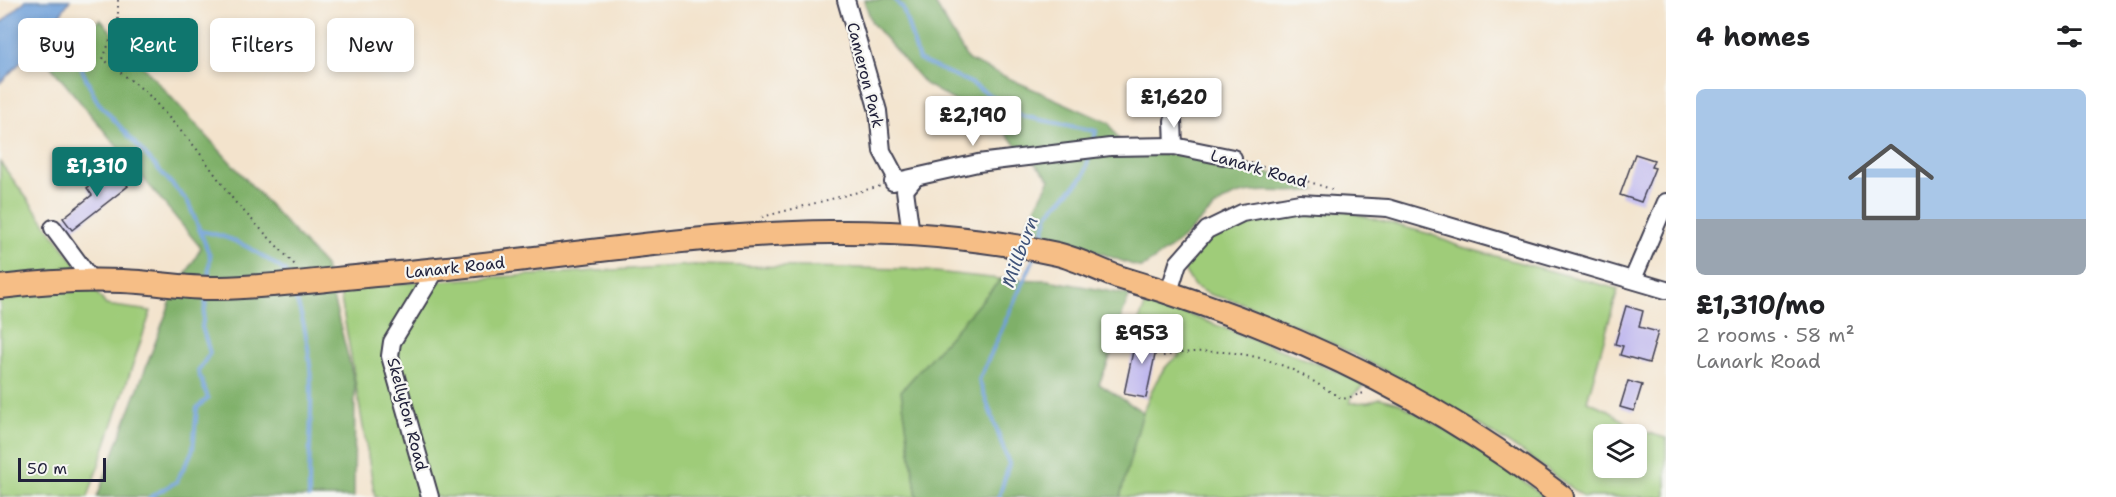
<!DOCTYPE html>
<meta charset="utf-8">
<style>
body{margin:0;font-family:"Shantell Sans",sans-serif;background:#f6f6f6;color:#202124;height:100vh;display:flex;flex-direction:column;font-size:22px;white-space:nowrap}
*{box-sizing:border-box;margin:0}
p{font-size:20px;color:#757577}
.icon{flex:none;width:33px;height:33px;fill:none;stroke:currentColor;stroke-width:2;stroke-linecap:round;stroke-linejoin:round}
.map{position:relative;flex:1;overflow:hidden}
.details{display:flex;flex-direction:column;background:#fff;width:450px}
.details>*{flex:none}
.guide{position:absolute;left:18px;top:18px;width:570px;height:54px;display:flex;gap:12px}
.buttons{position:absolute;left:1593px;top:424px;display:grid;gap:12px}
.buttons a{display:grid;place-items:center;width:54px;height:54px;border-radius:9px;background:#fff;box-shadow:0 3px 9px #0003;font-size:30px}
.scale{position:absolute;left:18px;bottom:15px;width:88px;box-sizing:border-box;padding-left:6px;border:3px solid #22223b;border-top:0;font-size:16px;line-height:21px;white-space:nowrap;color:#22223b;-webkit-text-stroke:4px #f6f6f2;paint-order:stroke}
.price{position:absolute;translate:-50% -51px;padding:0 14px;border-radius:6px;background:#fff;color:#222;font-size:20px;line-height:39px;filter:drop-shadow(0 2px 3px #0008)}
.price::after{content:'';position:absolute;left:50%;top:36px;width:18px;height:14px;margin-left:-9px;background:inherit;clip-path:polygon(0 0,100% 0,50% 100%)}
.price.current{background:#0f766e;color:#fff}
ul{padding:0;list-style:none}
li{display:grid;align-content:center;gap:12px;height:318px;padding:0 30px}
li+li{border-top:2px solid #e0e0e0}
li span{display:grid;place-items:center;height:186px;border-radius:9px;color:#555}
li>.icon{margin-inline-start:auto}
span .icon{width:108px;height:108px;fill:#fffc;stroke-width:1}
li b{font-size:26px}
h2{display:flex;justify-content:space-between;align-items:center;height:72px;padding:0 30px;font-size:26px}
.chip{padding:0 21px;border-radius:9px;background:#fff;box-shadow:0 3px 9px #0003;font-size:21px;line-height:54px}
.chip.current{background:#0f766e;color:#fff}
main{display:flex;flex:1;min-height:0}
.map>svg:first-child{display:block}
.green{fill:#9fcc79;stroke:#60775a;stroke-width:1.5;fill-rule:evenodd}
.forest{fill:#7fb069;stroke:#506952;stroke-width:1.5}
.water{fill:#6fa0d9;stroke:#48618a;stroke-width:1.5}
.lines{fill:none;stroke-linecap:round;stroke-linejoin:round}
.stream{stroke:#6fa0d9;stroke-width:4}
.building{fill:#c0b8ee}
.minor-casing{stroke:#413f51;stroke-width:20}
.major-casing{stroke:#413f51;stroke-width:26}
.path{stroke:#413f51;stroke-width:2;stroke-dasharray:1.5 4.5;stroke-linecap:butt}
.minor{stroke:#fff;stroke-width:16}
.major{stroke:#f6be86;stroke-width:22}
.labels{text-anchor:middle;stroke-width:4.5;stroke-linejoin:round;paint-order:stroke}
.street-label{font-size:16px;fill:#22223b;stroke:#f6f6f2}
.water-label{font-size:18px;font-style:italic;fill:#41547a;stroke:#f6f6f2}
</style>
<main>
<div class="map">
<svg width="1666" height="497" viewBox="0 0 1666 497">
<rect width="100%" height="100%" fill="#f6f6f2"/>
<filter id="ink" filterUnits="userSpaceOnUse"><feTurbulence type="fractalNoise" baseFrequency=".0167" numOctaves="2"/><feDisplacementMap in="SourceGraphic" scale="12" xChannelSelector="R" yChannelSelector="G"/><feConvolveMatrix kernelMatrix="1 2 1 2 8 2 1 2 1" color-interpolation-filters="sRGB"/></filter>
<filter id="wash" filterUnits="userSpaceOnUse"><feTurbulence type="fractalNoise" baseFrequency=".008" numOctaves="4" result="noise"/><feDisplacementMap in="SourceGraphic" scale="24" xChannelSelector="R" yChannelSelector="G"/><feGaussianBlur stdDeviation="1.35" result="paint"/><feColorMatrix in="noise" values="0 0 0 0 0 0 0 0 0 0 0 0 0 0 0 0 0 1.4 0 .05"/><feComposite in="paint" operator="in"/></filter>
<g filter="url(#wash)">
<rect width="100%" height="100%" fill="#f3e3cc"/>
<g class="green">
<path d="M0 162 106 305 151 311 88 497H0Z"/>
<path d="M1291 211H1345L1430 234 1458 246 1618 289 1587 401 1606 409 1635 429 1666 438V497H1584L1524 453 1451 407 1382 369 1296 325 1239 302 1211 295 1194 286 1184 270 1185 261 1207 236 1232 223ZM1604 435H1636V468H1604Z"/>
<path d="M694 265 908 269 1001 279 902 391 917 497H375L339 287Z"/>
<path d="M1148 299 1352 377 1363 386 1352 396 1350 403 1369 402 1380 398 1399 403 1492 457 1545 497H1120C1129 462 1146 372 1179 356L1180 332 1136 327Z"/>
</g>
<g class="forest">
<path d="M864 0H933L968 60 1109 123 1128 156C1141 155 1156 152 1170 154 1218 157 1272 171 1316 190 1290 195 1262 187 1237 195 1216 202 1202 220 1186 235 1172 248 1157 258 1141 268L1026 226 1050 179 997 125 925 84 872 23Z"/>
<path d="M100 19 325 266 355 384 354 497H97L172 298 201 248 48 63Z"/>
<path d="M1001 279 1048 280 1130 295 1122 315 1119 336 1099 384 1143 412 1120 497H917L901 391Z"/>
</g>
<path class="water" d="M26 0H70L42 41 0 83V24Z"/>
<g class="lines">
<g class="stream">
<path d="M895 0 903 9 919 60 971 83 1022 116 1096 131 1093 143"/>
<path d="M54 15 73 38 83 72 97 101 188 202 200 231C234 236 257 252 285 271L287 275"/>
<path d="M200 231 210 256 208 281"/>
<path d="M1040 244 1048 214 1084 176 1090 153"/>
<path d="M293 291C321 359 308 426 309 497"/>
<path d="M150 497 176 482 188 460 193 449 197 408 208 398 198 371 210 353 202 327 207 295"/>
<path d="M999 497 1009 464 979 380 1035 256"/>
</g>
</g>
<g id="blocks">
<g class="building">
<path d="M1635 154 1654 160 1651 167 1655 168 1641 202 1620 195Z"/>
<path d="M110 170 114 176 118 173 128 186 72 230 63 218 92 195 87 188Z"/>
<path d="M1626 306 1643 311 1639 327 1658 332 1649 363 1620 355 1623 346 1615 344Z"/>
<path d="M1137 332 1159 336 1146 398 1124 394Z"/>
<path d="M1628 381 1642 385 1634 411 1620 407Z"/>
</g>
</g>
</g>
<g filter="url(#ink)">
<use href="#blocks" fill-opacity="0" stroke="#413f51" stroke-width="1.5"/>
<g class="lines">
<defs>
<g id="minor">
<path d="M846 0 878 111 882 151 898 181"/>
<path d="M1173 121 1174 146"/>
<path d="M893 182 978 163 1110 147 1174 146 1233 158"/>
<path d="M53 228 92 281"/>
<path d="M911 234 905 190 915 178"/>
<path d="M1633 279 1666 202"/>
<path d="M1169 292 1178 263 1207 230 1242 213 1300 203 1388 208 1666 290"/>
<path d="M430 497 390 356 392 342 436 270"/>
</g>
<path id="major" d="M0 287C40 282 82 279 122 281 155 282 187 289 220 288 271 287 323 280 375 275 526 263 678 234 830 232 906 231 983 238 1057 254 1078 259 1098 270 1118 277 1278 324 1430 394 1562 497"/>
</defs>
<use href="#minor" class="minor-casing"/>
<use href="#major" class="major-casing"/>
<g class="path">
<path d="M118 0V19L103 59 146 92 196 148 235 202 295 265"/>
<path d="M1245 161 1334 190"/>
<path d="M762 217 881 186"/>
<path d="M1163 356C1205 348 1246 350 1286 367 1306 375 1324 389 1343 399L1364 393"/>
</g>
<use href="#minor" class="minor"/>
<use href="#major" class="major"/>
</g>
</g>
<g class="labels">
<g class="street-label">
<text transform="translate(866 75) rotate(76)" y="6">Cameron Park</text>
<text transform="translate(1259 168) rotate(16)" y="6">Lanark Road</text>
<text transform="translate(455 267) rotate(-6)" y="6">Lanark Road</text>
<text transform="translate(408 414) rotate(75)" y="6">Skellyton Road</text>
</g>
<g class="water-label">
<text transform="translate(1020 252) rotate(-70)" y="6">Millburn</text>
</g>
</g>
</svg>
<div class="buttons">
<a><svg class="icon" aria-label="layers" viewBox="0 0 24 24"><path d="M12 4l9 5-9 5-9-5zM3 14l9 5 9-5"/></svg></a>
</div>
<div class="scale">50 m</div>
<b class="price" style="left:1174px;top:129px">£1,620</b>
<b class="price" style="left:973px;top:147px">£2,190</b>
<b class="price current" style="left:97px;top:198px">£1,310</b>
<b class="price" style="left:1142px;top:365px">£953</b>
<div class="guide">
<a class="chip">Buy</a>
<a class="chip current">Rent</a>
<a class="chip">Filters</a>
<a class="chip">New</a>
</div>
</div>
<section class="details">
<h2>4 homes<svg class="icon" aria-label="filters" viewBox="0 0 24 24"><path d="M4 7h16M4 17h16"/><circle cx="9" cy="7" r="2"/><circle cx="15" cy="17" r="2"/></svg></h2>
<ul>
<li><span style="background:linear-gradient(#a9c7e8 70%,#9aa5b1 0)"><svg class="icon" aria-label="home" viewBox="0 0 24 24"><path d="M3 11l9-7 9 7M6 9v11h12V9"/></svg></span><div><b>£1,310/mo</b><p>2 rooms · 58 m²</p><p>Lanark Road</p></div></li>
</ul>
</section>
</main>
